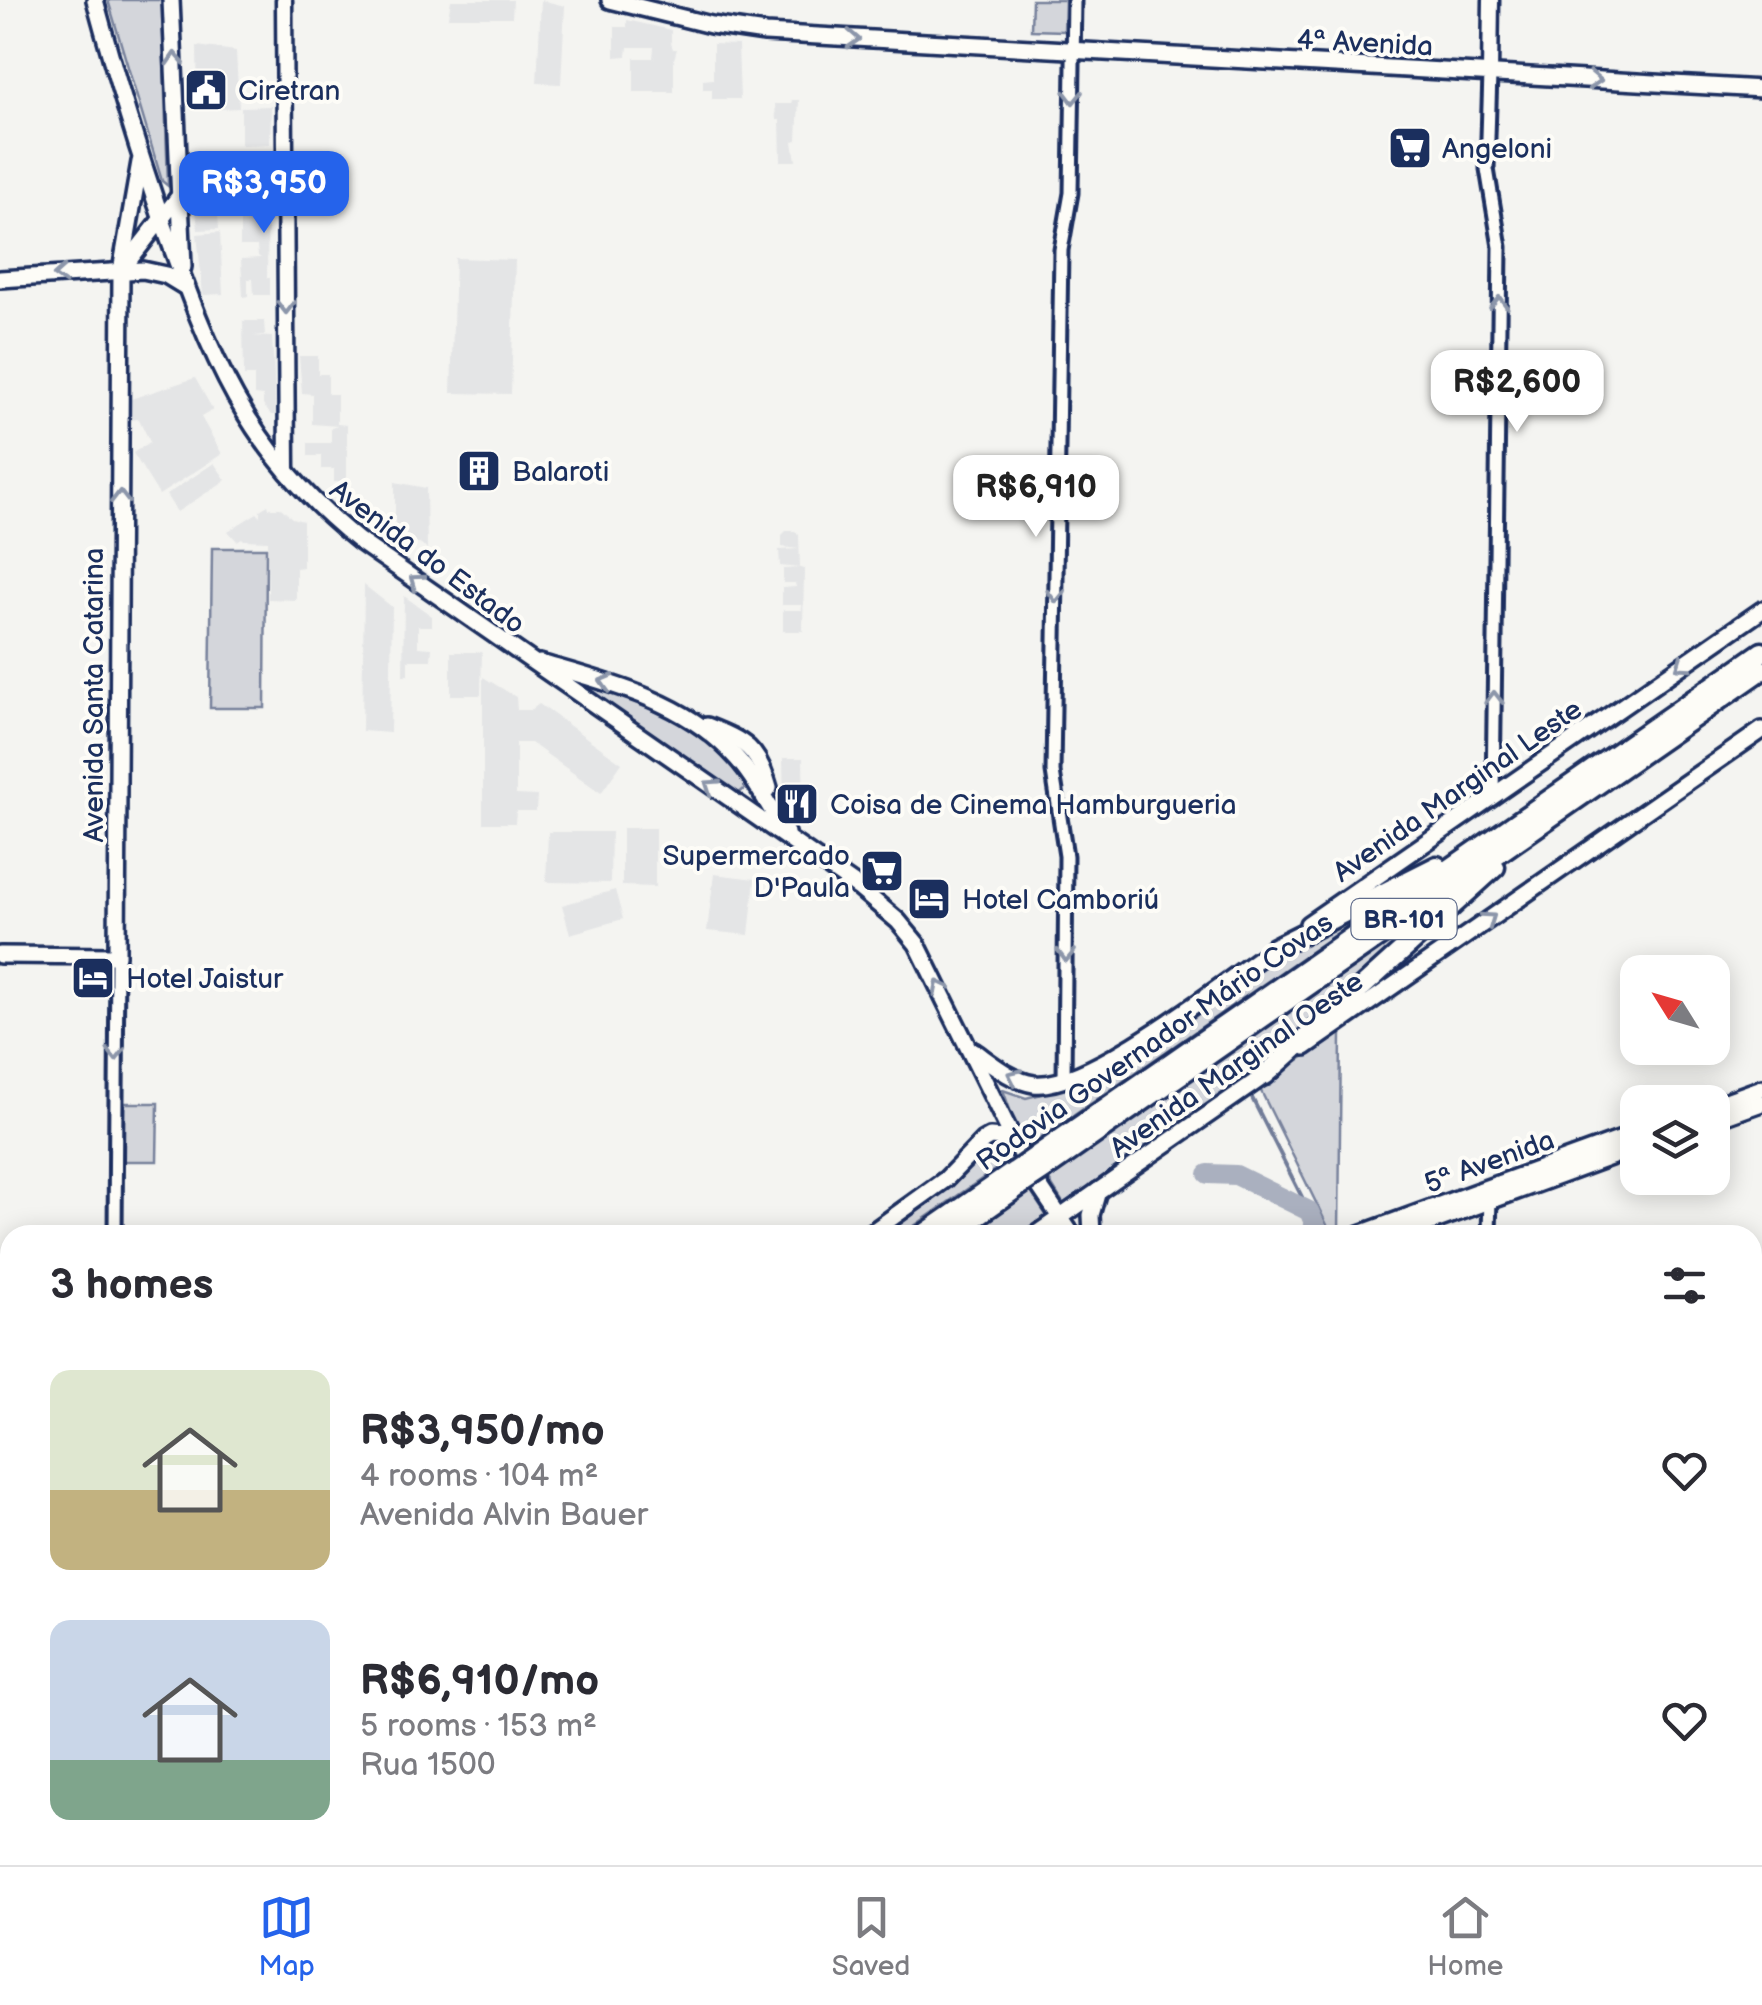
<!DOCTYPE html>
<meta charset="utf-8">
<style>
body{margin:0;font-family:"Balsamiq Sans",sans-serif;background:#f2f2f3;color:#2b2b33;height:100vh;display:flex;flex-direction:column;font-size:38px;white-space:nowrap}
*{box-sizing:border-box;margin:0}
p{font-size:32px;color:#7c7c81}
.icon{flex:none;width:55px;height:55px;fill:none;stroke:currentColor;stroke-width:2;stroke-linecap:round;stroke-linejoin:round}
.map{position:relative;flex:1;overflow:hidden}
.panel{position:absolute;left:0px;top:1225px;width:1762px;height:640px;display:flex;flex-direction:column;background:#fff;border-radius:30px 30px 0 0;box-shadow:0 5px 25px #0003}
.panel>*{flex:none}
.needle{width:65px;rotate:307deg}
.controls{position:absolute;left:1620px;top:955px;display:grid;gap:20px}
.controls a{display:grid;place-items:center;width:110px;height:110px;border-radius:20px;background:#fff;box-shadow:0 5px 25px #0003;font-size:50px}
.price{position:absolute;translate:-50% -85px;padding:0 22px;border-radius:20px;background:#fff;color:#222;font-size:32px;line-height:65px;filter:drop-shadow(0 2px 5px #0008)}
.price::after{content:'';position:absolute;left:50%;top:60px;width:30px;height:22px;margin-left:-15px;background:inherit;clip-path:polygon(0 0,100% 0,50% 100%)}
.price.selected{background:#2563eb;color:#fff}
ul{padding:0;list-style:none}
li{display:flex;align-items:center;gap:30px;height:250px;padding:0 50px}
li span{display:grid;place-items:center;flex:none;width:280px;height:200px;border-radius:20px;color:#555}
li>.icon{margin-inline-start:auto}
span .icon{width:120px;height:120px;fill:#fffc;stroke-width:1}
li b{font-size:42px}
h2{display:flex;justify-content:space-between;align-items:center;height:120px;padding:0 50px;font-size:42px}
.dock{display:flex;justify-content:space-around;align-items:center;height:140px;border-top:2px solid #e1e1e2;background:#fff;font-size:28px;color:#7c7c81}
.dock a{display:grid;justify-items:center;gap:5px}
.dock .selected{color:#2563eb}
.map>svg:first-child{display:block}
.built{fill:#e4e5e6}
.green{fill:#d4d6db;stroke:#78829c;stroke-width:2.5}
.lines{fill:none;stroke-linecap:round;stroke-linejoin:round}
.stream{stroke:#717c98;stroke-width:4}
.river{stroke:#aab0bf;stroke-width:20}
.tertiary-casing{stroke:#1b2f5e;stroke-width:19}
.secondary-casing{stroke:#1b2f5e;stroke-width:21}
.primary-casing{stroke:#1b2f5e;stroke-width:22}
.motorway-casing{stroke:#1b2f5e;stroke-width:25}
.tertiary{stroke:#fdfcf7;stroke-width:11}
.secondary{stroke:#fdfcf7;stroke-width:14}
.primary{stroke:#fdfcf7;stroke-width:15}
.motorway{stroke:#fdfcf7;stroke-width:18}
.motorway-bridge-casing{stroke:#1b2f5e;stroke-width:25;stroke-linecap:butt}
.motorway-bridge{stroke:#fdfcf7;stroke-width:18}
.oneway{stroke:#8c96aa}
.labels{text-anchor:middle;stroke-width:8;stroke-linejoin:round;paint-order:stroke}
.shield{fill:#fdfcf7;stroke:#5f6c8c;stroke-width:2.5}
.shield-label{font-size:25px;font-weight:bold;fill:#1b2f5e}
.street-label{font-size:28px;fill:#1b2f5e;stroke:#fdfcf7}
.poi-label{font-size:28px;fill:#1b2f5e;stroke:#fdfcf7;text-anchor:start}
</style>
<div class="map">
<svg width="1762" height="1865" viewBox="0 0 1762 1865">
<rect width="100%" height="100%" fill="#f4f4f1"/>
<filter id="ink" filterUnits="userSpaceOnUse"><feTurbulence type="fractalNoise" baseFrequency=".01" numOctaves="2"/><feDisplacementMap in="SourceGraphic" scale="20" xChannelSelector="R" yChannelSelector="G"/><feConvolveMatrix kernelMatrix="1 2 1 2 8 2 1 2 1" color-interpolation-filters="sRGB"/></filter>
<g filter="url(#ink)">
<g class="built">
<path d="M451 0H513L512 17H448Z"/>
<path d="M541 0 565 6 561 84 537 83Z"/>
<path d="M627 20 671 30V43L673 49H677L674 59V92H634V58H653L654 47H628L627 56 615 57V27H627Z"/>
<path d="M713 44 738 45 740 99H712V89H703V80L713 79Z"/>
<path d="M197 46 236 51 239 108 198 110Z"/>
<path d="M792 100H799L797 140 793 141 796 161H781L780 120H776L775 104H791Z"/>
<path d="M271 106 270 144 241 145V107Z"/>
<path d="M215 167 219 229 198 230 192 168Z"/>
<path d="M268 201 267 278H270V295H254L253 279H248V296L243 297 241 259 261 258 258 256 257 246H240V202Z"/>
<path d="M220 232 223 294 203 295 197 234Z"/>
<path d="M455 258 515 260 511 394 451 393Z"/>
<path d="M243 321H264L265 335 254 336 272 337 276 415H271L263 405V396L254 395V376H244Z"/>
<path d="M299 356H318V374H328V394H337V424L347 425V482H334V469H321V456H308V443H331V428L338 426 312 424V394L302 393Z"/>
<path d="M195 378 213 410 201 417 222 454 159 495 133 453 150 442 139 419 130 420 131 399Z"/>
<path d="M214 463 226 480 177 512 166 495Z"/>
<path d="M395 482 426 488 427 549 395 528Z"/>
<path d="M268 505 269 508H281L292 518 303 521V567L296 568V600L268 599V541L244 540 242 538 237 541 228 531 257 513 260 516V510Z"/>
<path d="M786 531H795L799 535 800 568 804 569 803 631H783V610H802L801 605H782V588L796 587 795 583H783V569L800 568 780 566 779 550 799 549 782 547V535Z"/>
<path d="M364 585 392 607 390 733 362 731Z"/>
<path d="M404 596 432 616V626H418V647L432 648 431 660H408V675H403Z"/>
<path d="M451 652H482L481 695H451Z"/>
<path d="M483 677 516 697 517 710H531L539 704 622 763 601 793 531 743H516V795L537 796 536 811H516L515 823H483Z"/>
<path d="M783 758H803L804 813 796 814 795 809H784Z"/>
<path d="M622 828H655V887L622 886Z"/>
<path d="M548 832H611L610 883 546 882Z"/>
<path d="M714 874 755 879 749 935 707 931Z"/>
<path d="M615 890 623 919 570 934 562 905Z"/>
<path d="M779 1855H970V1865H780Z"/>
</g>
<g class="green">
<path d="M108 0H162L168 186 162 181Z"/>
<path d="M1032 0H1065L1064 31 1031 30Z"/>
<path d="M212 548H266L265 708H210Z"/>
<path d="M568 680C593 688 621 693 645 702 681 717 723 749 745 780L744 789 737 795Z"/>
<path d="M1395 893 1024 1150 1003 1090 1026 1098 1074 1086 1114 1065 1291 944Z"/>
<path d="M1452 899 1265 1068 1102 1177 1070 1214 1048 1179Z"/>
<path d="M1341 1032 1339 1232 1332 1235 1259 1087Z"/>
<path d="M123 1103H158L157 1161H123Z"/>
<path d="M994 1147 1006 1162 901 1235H878L982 1148Z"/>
<path d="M1029 1189 1048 1218 1023 1235H964Z"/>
<path d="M161 1855H258V1865H146Z"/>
</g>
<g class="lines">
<path class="stream" d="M1251 1096 1309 1211"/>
<g class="river">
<path d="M1208 1174 1236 1175 1309 1211 1319 1235"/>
<path d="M1752 1596H1762"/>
</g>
<defs>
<g id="tertiary">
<path d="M1490 74 1487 169 1500 247 1493 796"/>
<path d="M1064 1080 1066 856 1053 772 1061 250 1071 193 1074 0"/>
<path d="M115 1235 117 956"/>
<path d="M1489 1235 1490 1196"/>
<path d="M1752 1570H1762"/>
</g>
<g id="secondary">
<path d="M284 0 287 472"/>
<path d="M1490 74 1491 0"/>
</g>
<g id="primary">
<path d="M95 0C115 74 137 148 162 220 210 354 243 448 359 541L859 888 898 921 917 944 1029 1171 1072 1235"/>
<path d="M171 0 183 267"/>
<path d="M610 0 711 25 765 33 1762 89"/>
<path d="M123 268 180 195"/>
<path d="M0 279 143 270 166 275 184 286"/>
<path d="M540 663C606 682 679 699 729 750 753 773 768 806 786 833"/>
<path d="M707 726C745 741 758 748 769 788"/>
<path d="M1308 924 1762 610"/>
<path d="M0 955 117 956 121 271 140 162"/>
<path d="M1305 1047 1762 730"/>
<path d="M974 1051C991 1063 1012 1081 1034 1084 1090 1090 1231 977 1281 943"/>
<path d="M1712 1106 1762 1088"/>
<path d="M1712 1121 1762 1103"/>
<path d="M868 1235 946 1179 983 1141 990 1137 1013 1139"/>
<path d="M1035 1235 1274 1069"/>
<path d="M1092 1235 1091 1215 1098 1191"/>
<path d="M1357 1235 1638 1133"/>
<path d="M1396 1235 1638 1147"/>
<path d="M0 1840 10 1833"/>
<path d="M1501 1855V1865"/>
<path d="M1679 1855 1689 1865"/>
<path d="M112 1865 127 1855"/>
</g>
<g id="motorway">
<path d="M1274 948 1437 866"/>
<path d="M1265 1075 1495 867"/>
<path d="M1035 1157 1762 652"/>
<path d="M1045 1169 1762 670"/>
<path d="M923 1235 1015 1171"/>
<path d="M950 1235 1024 1183"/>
<path d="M24 1865 37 1855"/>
<path d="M50 1865 63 1855"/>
</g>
</defs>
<use href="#tertiary" class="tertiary-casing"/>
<use href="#secondary" class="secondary-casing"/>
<use href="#primary" class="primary-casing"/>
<use href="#motorway" class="motorway-casing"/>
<use href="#tertiary" class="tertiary"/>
<use href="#secondary" class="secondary"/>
<use href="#primary" class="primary"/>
<use href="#motorway" class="motorway"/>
<defs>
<g id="motorway-bridge">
<path d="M1015 1171 1035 1157"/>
<path d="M1024 1183 1045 1169"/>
</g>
</defs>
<use href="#motorway-bridge" class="motorway-bridge-casing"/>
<use href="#motorway-bridge" class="motorway-bridge"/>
</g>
<defs><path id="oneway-chevron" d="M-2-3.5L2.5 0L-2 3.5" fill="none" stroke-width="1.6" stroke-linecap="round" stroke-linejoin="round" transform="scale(2.5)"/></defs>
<g class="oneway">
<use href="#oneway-chevron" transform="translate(853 39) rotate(3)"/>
<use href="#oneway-chevron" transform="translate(175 59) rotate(-93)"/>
<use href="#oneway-chevron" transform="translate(1595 80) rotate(3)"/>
<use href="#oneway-chevron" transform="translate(1073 97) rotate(91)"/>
<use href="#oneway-chevron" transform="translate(60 275) rotate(176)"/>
<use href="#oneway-chevron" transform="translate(1499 303) rotate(-89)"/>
<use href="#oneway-chevron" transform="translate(286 307) rotate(90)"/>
<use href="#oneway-chevron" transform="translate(120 497) rotate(-90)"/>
<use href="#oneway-chevron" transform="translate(416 581) rotate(-144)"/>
<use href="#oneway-chevron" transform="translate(1056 596) rotate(91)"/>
<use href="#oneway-chevron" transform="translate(1682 665) rotate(145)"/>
<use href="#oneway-chevron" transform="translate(606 682) rotate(-164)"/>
<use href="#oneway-chevron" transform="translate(1494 698) rotate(-90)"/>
<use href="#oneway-chevron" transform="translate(711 786) rotate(-146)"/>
<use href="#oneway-chevron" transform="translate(1489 919) rotate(-35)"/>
<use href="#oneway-chevron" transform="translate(1066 955) rotate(91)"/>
<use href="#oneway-chevron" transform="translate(940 987) rotate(-117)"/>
<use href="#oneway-chevron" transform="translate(116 1054) rotate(90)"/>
<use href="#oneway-chevron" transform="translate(1014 1076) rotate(-155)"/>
</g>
</g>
<defs>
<symbol id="civic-square" viewBox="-11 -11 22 22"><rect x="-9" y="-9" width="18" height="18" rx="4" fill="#1b2f5e" stroke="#fdfcf7"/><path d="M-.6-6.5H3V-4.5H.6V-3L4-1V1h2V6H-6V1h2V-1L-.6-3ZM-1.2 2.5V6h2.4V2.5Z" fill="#fff"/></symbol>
<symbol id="supermarket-square" viewBox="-11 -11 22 22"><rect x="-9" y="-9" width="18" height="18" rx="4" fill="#1b2f5e" stroke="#fdfcf7"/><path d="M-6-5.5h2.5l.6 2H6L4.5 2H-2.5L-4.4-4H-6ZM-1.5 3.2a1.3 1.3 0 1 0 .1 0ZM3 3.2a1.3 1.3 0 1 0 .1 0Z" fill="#fff"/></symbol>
<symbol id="building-square" viewBox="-11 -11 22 22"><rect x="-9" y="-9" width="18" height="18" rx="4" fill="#1b2f5e" stroke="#fdfcf7"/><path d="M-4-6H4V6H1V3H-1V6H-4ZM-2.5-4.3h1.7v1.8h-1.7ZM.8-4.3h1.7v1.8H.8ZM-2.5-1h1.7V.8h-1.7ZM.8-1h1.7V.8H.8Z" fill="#fff"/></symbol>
<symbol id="restaurant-square" viewBox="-11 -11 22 22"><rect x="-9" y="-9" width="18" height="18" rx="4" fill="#1b2f5e" stroke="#fdfcf7"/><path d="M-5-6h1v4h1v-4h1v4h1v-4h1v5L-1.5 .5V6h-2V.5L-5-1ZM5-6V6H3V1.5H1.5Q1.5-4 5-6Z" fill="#fff"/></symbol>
<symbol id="hotel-square" viewBox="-11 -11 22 22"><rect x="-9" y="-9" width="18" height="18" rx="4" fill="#1b2f5e" stroke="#fdfcf7"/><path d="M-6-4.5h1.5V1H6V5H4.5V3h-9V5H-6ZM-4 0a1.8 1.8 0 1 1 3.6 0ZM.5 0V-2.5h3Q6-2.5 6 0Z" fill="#fff"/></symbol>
</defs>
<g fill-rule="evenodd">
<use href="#civic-square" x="181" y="65" width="50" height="50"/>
<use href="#supermarket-square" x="1385" y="123" width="50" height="50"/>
<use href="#building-square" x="454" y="446" width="50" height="50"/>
<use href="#restaurant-square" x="772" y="779" width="50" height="50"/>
<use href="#supermarket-square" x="857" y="846" width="50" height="50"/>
<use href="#hotel-square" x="904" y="874" width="50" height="50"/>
<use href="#hotel-square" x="68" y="953" width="50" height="50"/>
</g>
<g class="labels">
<rect class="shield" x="1351.5" y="899" width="105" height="40" rx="8"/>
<g class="shield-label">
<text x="1404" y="928">BR-101</text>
</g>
<g class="street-label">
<text transform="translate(1365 42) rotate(3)" y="10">4ª Avenida</text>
<text transform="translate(428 556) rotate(37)" y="10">Avenida do Estado</text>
<text transform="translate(93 695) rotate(-90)" y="10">Avenida Santa Catarina</text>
<text transform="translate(1457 790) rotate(-35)" y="10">Avenida Marginal Leste</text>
<text transform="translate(1154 1041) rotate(-35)" y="10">Rodovia Governador Mário Covas</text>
<text transform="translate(1236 1064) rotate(-35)" y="10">Avenida Marginal Oeste</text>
<text transform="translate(1489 1161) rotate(-20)" y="10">5ª Avenida</text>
</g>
<g class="poi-label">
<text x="238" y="100">Ciretran</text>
<text x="1442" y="158">Angeloni</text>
<text x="512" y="481">Balaroti</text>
<text x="830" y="814">Coisa de Cinema Hamburgueria</text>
<text x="850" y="865" text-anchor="end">Supermercado<tspan x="850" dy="32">D'Paula</tspan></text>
<text x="962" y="909">Hotel Camboriú</text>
<text x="126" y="988">Hotel Jaistur</text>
</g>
</g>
</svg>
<div class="controls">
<a><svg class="needle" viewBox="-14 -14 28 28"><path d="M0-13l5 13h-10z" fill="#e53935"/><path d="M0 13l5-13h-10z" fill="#7c7c81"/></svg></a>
<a><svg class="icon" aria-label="layers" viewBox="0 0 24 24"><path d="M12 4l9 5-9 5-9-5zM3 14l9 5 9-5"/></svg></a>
</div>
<b class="price selected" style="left:264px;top:236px">R$3,950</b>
<b class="price" style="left:1517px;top:435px">R$2,600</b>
<b class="price" style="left:1036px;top:540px">R$6,910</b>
<section class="panel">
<h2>3 homes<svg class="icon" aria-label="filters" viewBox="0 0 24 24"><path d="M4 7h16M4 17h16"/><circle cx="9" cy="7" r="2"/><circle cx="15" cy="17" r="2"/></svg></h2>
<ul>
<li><span style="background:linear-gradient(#dfe7d0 60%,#c2b280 0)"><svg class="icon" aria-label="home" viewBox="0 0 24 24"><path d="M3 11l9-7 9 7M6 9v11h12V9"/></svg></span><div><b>R$3,950/mo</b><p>4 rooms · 104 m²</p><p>Avenida Alvin Bauer</p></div><svg class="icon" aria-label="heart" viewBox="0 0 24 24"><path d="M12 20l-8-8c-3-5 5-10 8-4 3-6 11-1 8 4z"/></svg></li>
<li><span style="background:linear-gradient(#c9d6e8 70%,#7fa58c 0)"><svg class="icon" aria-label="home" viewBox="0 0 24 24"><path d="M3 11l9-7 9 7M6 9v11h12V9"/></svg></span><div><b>R$6,910/mo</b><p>5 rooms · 153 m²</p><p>Rua 1500</p></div><svg class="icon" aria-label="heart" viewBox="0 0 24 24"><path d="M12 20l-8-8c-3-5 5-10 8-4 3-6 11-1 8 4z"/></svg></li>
</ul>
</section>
</div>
<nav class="dock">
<a class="selected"><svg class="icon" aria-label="map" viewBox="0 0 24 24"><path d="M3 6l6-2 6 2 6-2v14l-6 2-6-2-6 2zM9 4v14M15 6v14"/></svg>Map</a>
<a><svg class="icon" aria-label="saved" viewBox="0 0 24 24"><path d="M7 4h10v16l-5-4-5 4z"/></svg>Saved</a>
<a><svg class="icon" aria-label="home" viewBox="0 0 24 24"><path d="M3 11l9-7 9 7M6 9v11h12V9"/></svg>Home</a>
</nav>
